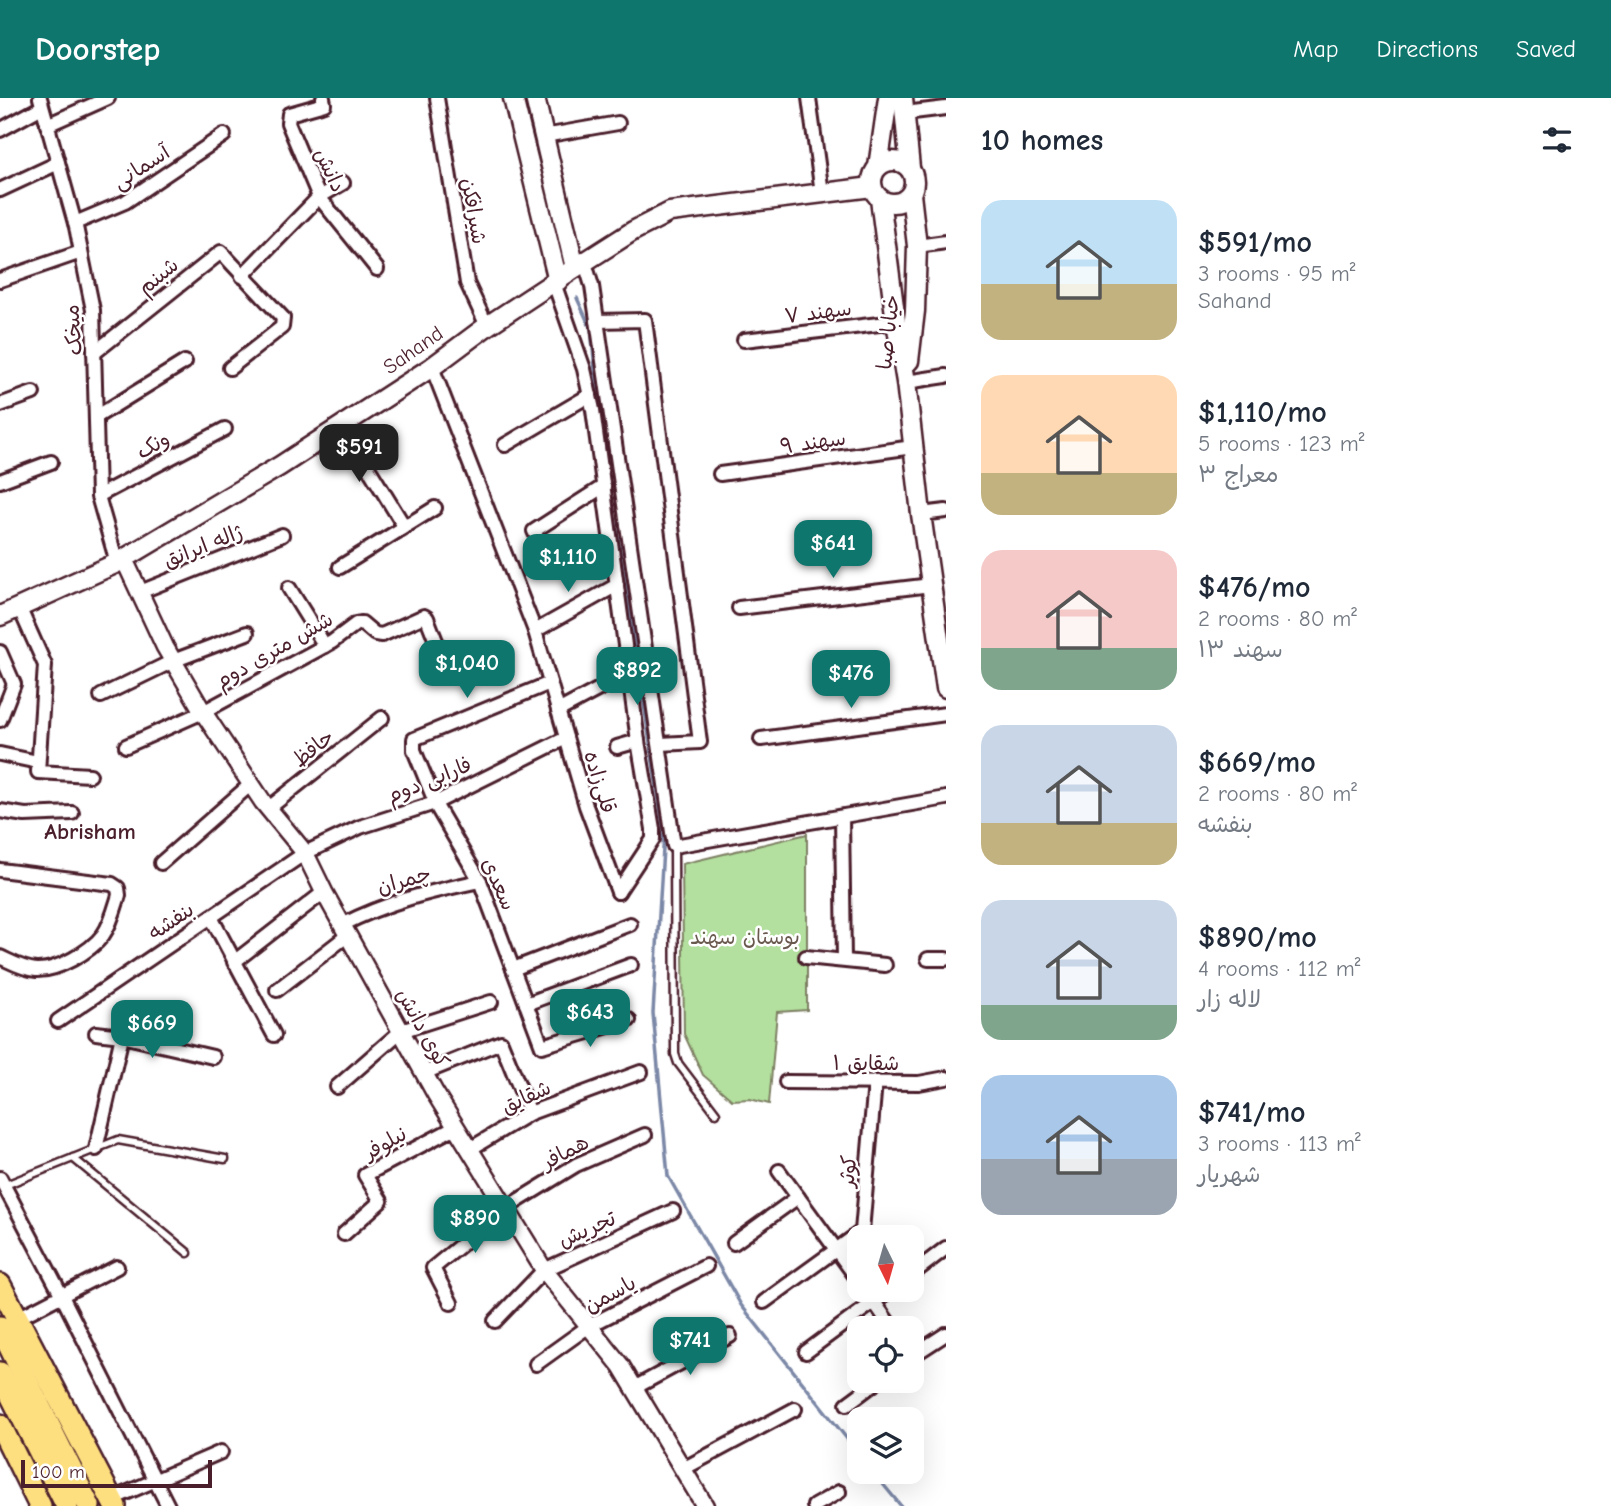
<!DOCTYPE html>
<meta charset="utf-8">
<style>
body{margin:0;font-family:"Comic Neue","Playpen Sans Arabic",sans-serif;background:#f6f6f7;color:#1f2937;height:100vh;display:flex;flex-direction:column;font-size:26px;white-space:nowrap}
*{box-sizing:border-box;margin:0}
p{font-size:23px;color:#747a83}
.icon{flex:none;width:38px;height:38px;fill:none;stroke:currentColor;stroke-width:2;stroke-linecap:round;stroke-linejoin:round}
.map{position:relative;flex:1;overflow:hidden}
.side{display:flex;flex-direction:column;background:#fff;width:665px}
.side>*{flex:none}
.needle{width:46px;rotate:175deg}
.tools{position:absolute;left:847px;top:1127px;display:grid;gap:14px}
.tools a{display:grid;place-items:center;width:77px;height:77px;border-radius:14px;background:#fff;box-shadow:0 7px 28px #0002;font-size:35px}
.scale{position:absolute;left:21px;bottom:18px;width:191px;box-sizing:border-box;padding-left:7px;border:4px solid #4a1f2b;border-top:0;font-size:19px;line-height:24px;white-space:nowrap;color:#4a1f2b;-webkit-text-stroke:5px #fff;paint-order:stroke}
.price{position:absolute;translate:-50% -60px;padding:0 16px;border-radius:14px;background:#0f766e;color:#fff;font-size:23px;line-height:46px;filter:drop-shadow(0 2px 4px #0008)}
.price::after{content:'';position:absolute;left:50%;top:42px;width:21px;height:16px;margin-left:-10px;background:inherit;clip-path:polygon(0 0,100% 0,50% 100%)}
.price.on{background:#222;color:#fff}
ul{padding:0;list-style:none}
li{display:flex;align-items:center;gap:21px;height:175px;padding:0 35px}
li span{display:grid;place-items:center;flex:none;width:196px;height:140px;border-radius:21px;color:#555}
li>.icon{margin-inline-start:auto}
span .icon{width:84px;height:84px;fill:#fffc;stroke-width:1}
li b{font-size:30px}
h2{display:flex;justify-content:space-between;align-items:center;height:84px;padding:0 35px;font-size:30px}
header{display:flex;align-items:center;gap:42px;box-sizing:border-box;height:98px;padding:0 35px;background:#0f766e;color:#fff}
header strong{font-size:33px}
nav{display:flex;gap:38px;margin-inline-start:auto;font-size:24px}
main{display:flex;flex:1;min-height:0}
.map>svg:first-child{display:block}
.green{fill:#b3e09e;stroke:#7e8064;stroke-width:2}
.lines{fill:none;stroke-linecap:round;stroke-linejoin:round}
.stream{stroke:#7b88a7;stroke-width:3.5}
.service-casing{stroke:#4a1f2b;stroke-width:11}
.minor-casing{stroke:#4a1f2b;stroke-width:18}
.tertiary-casing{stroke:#4a1f2b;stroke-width:21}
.secondary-casing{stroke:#4a1f2b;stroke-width:23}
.trunk-casing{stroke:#4a1f2b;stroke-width:26}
.service{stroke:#fff;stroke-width:6}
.minor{stroke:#fff;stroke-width:12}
.tertiary{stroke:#fff;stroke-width:16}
.secondary{stroke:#fff;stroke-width:18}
.trunk{stroke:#fedf80;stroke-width:21}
.labels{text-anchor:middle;stroke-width:5;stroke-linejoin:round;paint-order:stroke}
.street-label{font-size:21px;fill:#4a1f2b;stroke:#fff}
.park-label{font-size:21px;fill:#6a594e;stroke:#fff}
.neighbourhood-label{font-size:23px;font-weight:bold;fill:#4a1f2b;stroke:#fff}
</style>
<header>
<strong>Doorstep</strong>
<nav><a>Map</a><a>Directions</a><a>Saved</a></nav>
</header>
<main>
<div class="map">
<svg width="946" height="1408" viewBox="0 0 946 1408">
<rect width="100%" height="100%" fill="#fff"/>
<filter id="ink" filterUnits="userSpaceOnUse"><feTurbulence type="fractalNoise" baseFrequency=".0143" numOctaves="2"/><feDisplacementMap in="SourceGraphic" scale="14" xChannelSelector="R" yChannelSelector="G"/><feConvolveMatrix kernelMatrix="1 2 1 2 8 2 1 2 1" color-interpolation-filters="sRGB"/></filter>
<g filter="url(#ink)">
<path class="green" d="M807 736V912L777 914 769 1006 750 1001 732 1002 703 977 684 936 682 766Z"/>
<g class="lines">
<g class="stream">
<path d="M524 0 543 72"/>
<path d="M577 200 591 231 600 321"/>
<path d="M606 363 664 734 653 915 668 1078 741 1207 859 1356"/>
<path d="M873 1374 901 1408"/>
</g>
<defs>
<g id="service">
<path d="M674 748 675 956 678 965 716 1015"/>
<path d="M73 1060 188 1155"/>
<path d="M3 1088 118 1042 225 1061"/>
</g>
<g id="minor">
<path d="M40 0 76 129 93 212 98 398 117 465"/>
<path d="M323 0 324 6 321 7 289 16 288 25 319 99 377 171"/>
<path d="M437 0 467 185 487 228"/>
<path d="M809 0 822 95"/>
<path d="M905 15 946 10"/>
<path d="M47 27 108 0"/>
<path d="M0 32 42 9"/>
<path d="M544 38 618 25"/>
<path d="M0 92 58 65"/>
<path d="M75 125 125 104 224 37"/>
<path d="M917 148 946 144"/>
<path d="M585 165 592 188 674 748 946 700"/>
<path d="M242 178 319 99 343 85"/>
<path d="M0 182 81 154"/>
<path d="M554 185 584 271 593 312 638 643 653 731V741L618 794"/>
<path d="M597 223 645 222 700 644 660 646"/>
<path d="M744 242 896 224"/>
<path d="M94 255 221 154 283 220 282 229 230 270"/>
<path d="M432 269 535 533 586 708 618 794"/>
<path d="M906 284 946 278"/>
<path d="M0 307 33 295"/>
<path d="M96 319 185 264"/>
<path d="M342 327 404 428"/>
<path d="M505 347 590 297"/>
<path d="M720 376 913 349"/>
<path d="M0 383 51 364"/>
<path d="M98 398 225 331"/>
<path d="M921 416 946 413"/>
<path d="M340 469 435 410"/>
<path d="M551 469 534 433 604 388"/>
<path d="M289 490 325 548"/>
<path d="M140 494 282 437"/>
<path d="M19 509 45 567 38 674 90 677"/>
<path d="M739 510 931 487"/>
<path d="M535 533 617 487"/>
<path d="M0 554 14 586 0 622"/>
<path d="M550 585 414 641V652L438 711 480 783 542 948 629 922"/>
<path d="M101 598 173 563 247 535"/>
<path d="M558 613 629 575"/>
<path d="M761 641 946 616"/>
<path d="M126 648 203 614 332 544 356 526 362 525 375 536 382 537 424 518 427 520 447 571"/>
<path d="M617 649 638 643"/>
<path d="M0 656 38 664"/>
<path d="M269 710 382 620"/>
<path d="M0 713 25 717 72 715"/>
<path d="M842 719 844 862"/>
<path d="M161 765 251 686"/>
<path d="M0 772 112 786 118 790 119 797C115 810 111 826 103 837 90 854 57 873 36 872 23 871 11 864 0 859"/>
<path d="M211 819 274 937"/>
<path d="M342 827C387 804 432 793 480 783"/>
<path d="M806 859 885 867"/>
<path d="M928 861H946"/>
<path d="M234 864 324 794"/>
<path d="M513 871 630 826"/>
<path d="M277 892 348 837"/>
<path d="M526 906 631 867"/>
<path d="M58 923 305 755 360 729 435 705 566 640"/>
<path d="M96 935 122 938 213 959"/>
<path d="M424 975 501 944 530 1015"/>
<path d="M786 984 919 985 946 980"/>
<path d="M337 989 401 933 491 904"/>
<path d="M96 1051 122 938"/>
<path d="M470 1051 530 1015 641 974"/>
<path d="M779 1073 859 1183"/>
<path d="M0 1080 62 1198 168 1408"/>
<path d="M344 1136 381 1103 365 1077 456 1029"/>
<path d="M734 1145 798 1099"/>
<path d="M912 1176 946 1150"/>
<path d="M866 1192 892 1230"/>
<path d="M764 1204 862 1133 875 984"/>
<path d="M451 1205 433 1170 506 1110 576 1067 645 1037"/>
<path d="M18 1220 117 1169"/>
<path d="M495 1223 544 1172 673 1113"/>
<path d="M806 1254 890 1192"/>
<path d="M912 1258 946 1236"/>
<path d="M536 1266 589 1228 706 1168"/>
<path d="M634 1290 730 1238"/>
<path d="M847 1306 878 1283"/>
<path d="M683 1371 795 1311"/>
<path d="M112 1401 221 1354"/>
<path d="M814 1408 839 1394"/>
</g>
<path id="tertiary" d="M124 461 165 549 203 614 263 704 305 755 324 794 435 995 544 1172 621 1268 705 1408"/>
<g id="secondary">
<path d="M513 0 558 183"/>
<path d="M535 0 575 170"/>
<path d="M903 0 910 70"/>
<circle cx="893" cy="84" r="21"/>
<path d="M878 69 888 0"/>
<path d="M880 101 896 224 906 284 921 416 946 590"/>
<path d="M909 263 915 213 917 148 911 96"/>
<path d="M0 518 117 465 280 368 432 269 487 228 575 170 633 133 670 114 872 89"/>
</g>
<g id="trunk">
<path d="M0 1187 115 1408"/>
<path d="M0 1229 89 1408"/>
<path d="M0 1275 67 1408"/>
<path d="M0 1327 40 1408"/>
</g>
</defs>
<use href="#service" class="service-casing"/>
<use href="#minor" class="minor-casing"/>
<use href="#tertiary" class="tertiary-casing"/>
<use href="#secondary" class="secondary-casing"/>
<use href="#trunk" class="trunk-casing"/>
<use href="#service" class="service"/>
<use href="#minor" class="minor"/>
<use href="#tertiary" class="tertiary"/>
<use href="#secondary" class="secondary"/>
<use href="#trunk" class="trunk"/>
</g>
</g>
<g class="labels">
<g class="street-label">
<text transform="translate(141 69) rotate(-33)" y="7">آسمانی</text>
<text transform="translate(330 72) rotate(64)" y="7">دانش</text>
<text transform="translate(474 113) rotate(80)" y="7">شیر‌افکن</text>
<text transform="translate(158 178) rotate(-39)" y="7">شبنم</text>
<text transform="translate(818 214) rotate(-7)" y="7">سهند ۷</text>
<text transform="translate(73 232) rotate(-94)" y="7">میخک</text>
<text transform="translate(888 234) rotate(-84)" y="7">خیابا صبا</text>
<text transform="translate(413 252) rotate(-35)" y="7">Sahand</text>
<text transform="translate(813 344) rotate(-8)" y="7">سهند ۹</text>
<text transform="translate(153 347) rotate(-28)" y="7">ونک</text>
<text transform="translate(203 448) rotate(-22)" y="7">ژاله ایرانق</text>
<text transform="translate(274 552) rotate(-30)" y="7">شش متری دوم</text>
<text transform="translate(313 650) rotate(-39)" y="7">حافظ</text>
<text transform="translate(429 682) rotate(-22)" y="7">فارابی دوم</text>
<text transform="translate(600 684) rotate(73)" y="7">قلی‌زاده</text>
<text transform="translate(404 782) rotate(-16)" y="7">چمران</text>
<text transform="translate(499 786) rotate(66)" y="7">سعدی</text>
<text transform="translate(171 823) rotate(-34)" y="7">بنفشه</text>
<text transform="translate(423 930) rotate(61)" y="7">کوی دانش</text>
<text x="866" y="972">شقایق ۱</text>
<text transform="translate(526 999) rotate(-25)" y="7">شقایق</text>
<text transform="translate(385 1045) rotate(-29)" y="7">نیلوفر</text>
<text transform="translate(565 1054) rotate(-28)" y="7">همافر</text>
<text transform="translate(848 1073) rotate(-85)" y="7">کوثر</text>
<text transform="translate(587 1131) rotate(-24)" y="7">تجریش</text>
<text transform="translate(610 1196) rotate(-28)" y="7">یاسمن</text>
</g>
<g class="park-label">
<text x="745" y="846">بوستان سهند</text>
</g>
<g class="neighbourhood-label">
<text x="90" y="741">Abrisham</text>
</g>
</g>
</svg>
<div class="tools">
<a><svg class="needle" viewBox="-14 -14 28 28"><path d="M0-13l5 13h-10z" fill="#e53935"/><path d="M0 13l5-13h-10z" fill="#747a83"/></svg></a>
<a><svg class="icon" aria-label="locate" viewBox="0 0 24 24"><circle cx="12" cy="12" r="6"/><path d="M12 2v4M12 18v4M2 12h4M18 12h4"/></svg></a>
<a><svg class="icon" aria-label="layers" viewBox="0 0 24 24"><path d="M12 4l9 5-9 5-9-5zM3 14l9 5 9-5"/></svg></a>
</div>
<div class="scale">100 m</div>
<b class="price on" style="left:359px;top:386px">$591</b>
<b class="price" style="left:833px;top:482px">$641</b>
<b class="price" style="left:568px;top:496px">$1,110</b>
<b class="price" style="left:467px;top:602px">$1,040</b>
<b class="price" style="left:637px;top:609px">$892</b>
<b class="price" style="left:851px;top:612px">$476</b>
<b class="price" style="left:590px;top:951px">$643</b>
<b class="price" style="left:152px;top:962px">$669</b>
<b class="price" style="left:475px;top:1157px">$890</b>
<b class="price" style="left:690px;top:1279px">$741</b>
</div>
<section class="side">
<h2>10 homes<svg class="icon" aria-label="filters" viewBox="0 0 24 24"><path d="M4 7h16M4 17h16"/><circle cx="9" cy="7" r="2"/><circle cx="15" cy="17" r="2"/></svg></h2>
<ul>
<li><span style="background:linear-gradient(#bfe0f5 60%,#c2b280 0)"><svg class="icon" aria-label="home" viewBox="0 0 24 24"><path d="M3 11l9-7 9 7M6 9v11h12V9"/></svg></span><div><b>$591/mo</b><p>3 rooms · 95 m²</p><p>Sahand</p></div></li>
<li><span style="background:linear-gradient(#ffd9b3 70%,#c2b280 0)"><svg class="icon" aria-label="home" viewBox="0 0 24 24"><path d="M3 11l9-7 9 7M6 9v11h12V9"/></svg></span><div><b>$1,110/mo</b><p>5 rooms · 123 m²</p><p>معراج ۳</p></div></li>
<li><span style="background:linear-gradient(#f6c9c9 70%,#7fa58c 0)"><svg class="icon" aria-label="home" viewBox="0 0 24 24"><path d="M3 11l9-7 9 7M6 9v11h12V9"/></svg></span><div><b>$476/mo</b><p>2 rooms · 80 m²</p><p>سهند ۱۳</p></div></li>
<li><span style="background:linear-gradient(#c9d6e8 70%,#c2b280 0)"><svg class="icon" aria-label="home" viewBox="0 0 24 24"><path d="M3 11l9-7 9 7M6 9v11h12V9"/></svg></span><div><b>$669/mo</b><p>2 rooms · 80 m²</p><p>بنفشه</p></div></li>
<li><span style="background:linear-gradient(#c9d6e8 75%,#7fa58c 0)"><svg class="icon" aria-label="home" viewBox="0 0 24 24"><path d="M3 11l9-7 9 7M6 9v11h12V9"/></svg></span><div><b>$890/mo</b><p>4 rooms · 112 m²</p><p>لاله زار</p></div></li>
<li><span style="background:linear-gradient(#a9c7e8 60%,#9aa5b1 0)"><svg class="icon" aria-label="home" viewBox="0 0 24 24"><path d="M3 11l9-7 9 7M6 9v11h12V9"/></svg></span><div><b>$741/mo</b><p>3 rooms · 113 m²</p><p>شهریار</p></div></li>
</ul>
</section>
</main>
